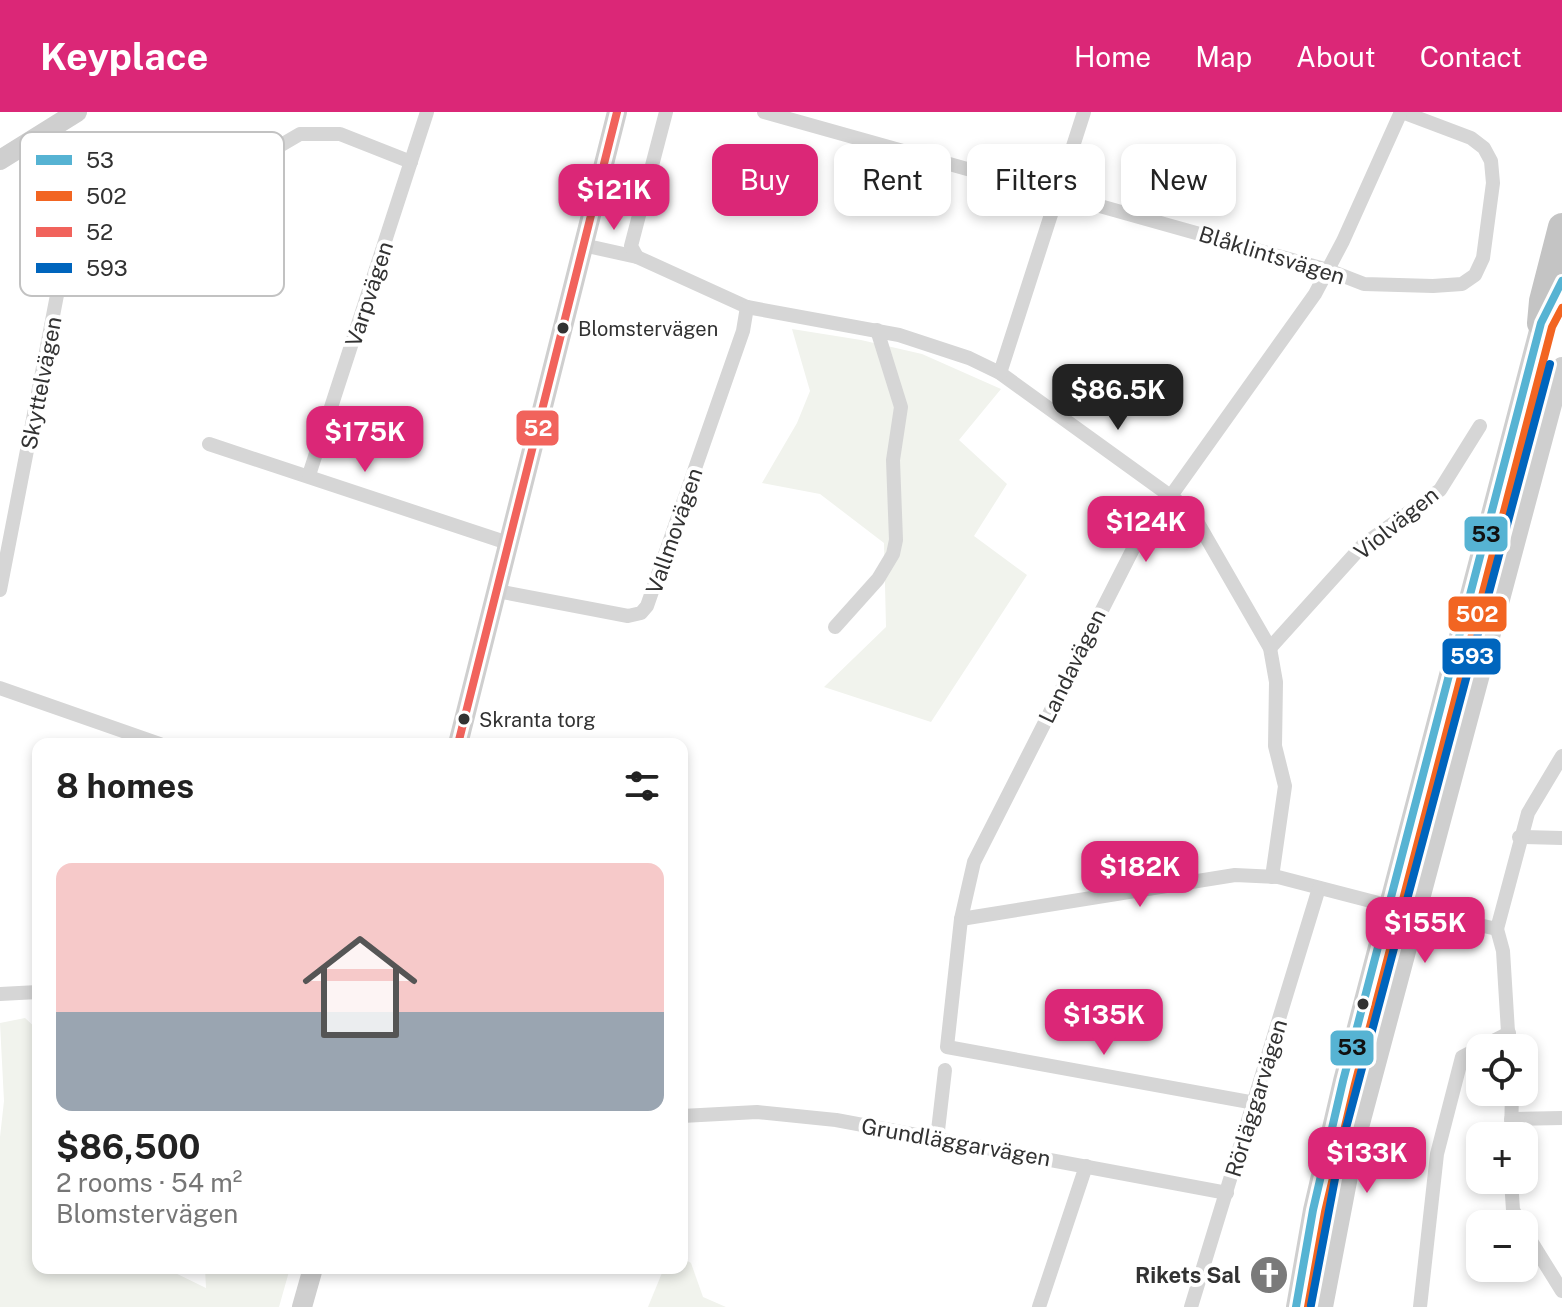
<!DOCTYPE html>
<meta charset="utf-8">
<style>
body{margin:0;font-family:"Public Sans",sans-serif;background:#f2f2f2;color:#222;height:100vh;display:flex;flex-direction:column;font-size:30px;white-space:nowrap}
*{box-sizing:border-box;margin:0}
p{font-size:26px;color:#767676}
.icon{flex:none;width:44px;height:44px;fill:none;stroke:currentColor;stroke-width:2;stroke-linecap:round;stroke-linejoin:round}
.map{position:relative;flex:1;overflow:hidden}
.drawer{position:absolute;left:32px;top:626px;width:656px;height:536px;display:flex;flex-direction:column;background:#fff;border-radius:16px;box-shadow:0 4px 12px #0003}
.drawer>*{flex:none}
.guide{position:absolute;left:712px;top:32px;width:730px;height:72px;display:flex;gap:16px}
.controls{position:absolute;left:1466px;top:922px;display:grid;gap:16px}
.controls a{display:grid;place-items:center;width:72px;height:72px;border-radius:16px;background:#fff;box-shadow:0 4px 12px #0003;font-size:40px}
.price{position:absolute;translate:-50% -68px;padding:0 18px;border-radius:16px;background:#db2777;color:#fff;font-size:26px;line-height:52px;filter:drop-shadow(0 2px 4px #0008)}
.price::after{content:'';position:absolute;left:50%;top:48px;width:24px;height:18px;margin-left:-12px;background:inherit;clip-path:polygon(0 0,100% 0,50% 100%)}
.price.active{background:#222;color:#fff}
ul{padding:0;list-style:none}
li{display:grid;align-content:center;gap:16px;height:424px;padding:0 24px}
li+li{border-top:2px solid #e0e0e0}
li span{display:grid;place-items:center;height:248px;border-radius:16px;color:#555}
li>.icon{margin-inline-start:auto}
span .icon{width:144px;height:144px;fill:#fffc;stroke-width:1}
li b{font-size:34px}
h2{display:flex;justify-content:space-between;align-items:center;height:96px;padding:0 24px;font-size:34px}
.chip{padding:0 28px;border-radius:16px;background:#fff;box-shadow:0 4px 12px #0003;font-size:28px;line-height:72px}
.chip.active{background:#db2777;color:#fff}
header{display:flex;align-items:center;gap:48px;box-sizing:border-box;height:112px;padding:0 40px;background:#db2777;color:#fff}
header strong{font-size:38px}
nav{display:flex;gap:44px;margin-inline-start:auto;font-size:28px}
.map>svg:first-child{display:block}
.green{fill:#f1f3ed}
.lines{fill:none;stroke-linecap:round;stroke-linejoin:round}
.street{stroke:#d6d6d6;stroke-width:14}
.secondary{stroke:#cfcfcf;stroke-width:20}
.highway{stroke:#c4c4c4;stroke-width:28}
.bus-1-casing{stroke:#fff;stroke-width:14}
.bus-2-casing{stroke:#fff;stroke-width:14}
.bus-3-casing{stroke:#fff;stroke-width:14}
.bus-4-casing{stroke:#fff;stroke-width:14}
.bus-1{stroke:#56b3d3;stroke-width:8}
.bus-2{stroke:#f26522;stroke-width:8}
.bus-3{stroke:#f1635c;stroke-width:8}
.bus-4{stroke:#0065bd;stroke-width:8}
.bus-dot{fill:#323232;stroke:#fff;stroke-width:3}
.labels{text-anchor:middle;stroke-width:8;stroke-linejoin:round;paint-order:stroke}
.bus-label{font-size:20px;fill:#323232;stroke:#fff;text-anchor:start}
.street-label{font-size:22px;fill:#323232;stroke:#fff}
.poi-label{font-size:22px;font-weight:bold;fill:#323232;stroke:#fff;text-anchor:end}
.key{fill:#fff;stroke:#c2c2c2;stroke-width:2}
.key-label{font-size:22px;fill:#323232}
.line-badge{stroke:#fff;stroke-width:3}
.badge-label{font-size:22px;text-anchor:middle;font-weight:bold;fill:#fff}
.pale-badge-label{font-size:22px;text-anchor:middle;font-weight:bold;fill:#111}
</style>
<header>
<strong>Keyplace</strong>
<nav><a>Home</a><a>Map</a><a>About</a><a>Contact</a></nav>
</header>
<div class="map">
<svg width="1562" height="1195" viewBox="0 0 1562 1195">
<rect width="100%" height="100%" fill="#fff"/>
<g class="green">
<path d="M792 217 861 228 922 242 1001 277 959 328 1007 372 974 424 1027 463 931 610 824 575 886 515 884 431 820 382 762 371 797 311 810 279Z"/>
<path d="M25 906 38 918V1156H165L206 1176 205 1156H290L279 1195H0V1025L4 989 0 911Z"/>
<path d="M682 1146 691 1151 703 1185 726 1195H648L664 1156H682Z"/>
</g>
<g class="lines">
<g class="street">
<path d="M764 0 1328 158 1364 172 1433 174 1462 172 1475 163 1483 146 1493 71 1491 49 1484 36 1471 26 1402 0"/>
<path d="M74 95 168 79 230 63 300 22H340L411 50"/>
<path d="M583 133 637 145 747 195 899 223 969 246 1000 261 1191 399 1270 536 1276 570 1275 634 1285 674 1272 765"/>
<path d="M637 145 631 134 666 0"/>
<path d="M1000 261 1084 0"/>
<path d="M209 332 508 431"/>
<path d="M309 363 427 0"/>
<path d="M0 478 74 95 70 80 39 24"/>
<path d="M497 479 628 504 641 501 647 494 743 219 747 195"/>
<path d="M835 515 878 467 893 442 896 428 893 348 901 295 877 218"/>
<path d="M1270 536 1363 433 1440 378 1480 314"/>
<path d="M0 576 160 632"/>
<path d="M1519 725 1562 726"/>
<path d="M1416 799 1497 817"/>
<path d="M961 807 1235 763 1278 765 1390 794"/>
<path d="M1497 817 1528 701 1562 644"/>
<path d="M1497 817 1503 839 1509 936"/>
<path d="M0 882 38 880"/>
<path d="M1255 991 947 935 961 807 974 750 1133 437 1315 182 1343 129 1401 0"/>
<path d="M682 1004 757 1000 836 1008 1227 1081"/>
<path d="M1511 1007 1562 1006"/>
<path d="M1511 1024 1512 980"/>
<path d="M937 1027 945 958"/>
<path d="M1511 1068 1513 1098 1521 1112"/>
<path d="M1524 1118 1562 1179"/>
<path d="M1039 1195 1086 1054"/>
<path d="M1191 1195 1319 776"/>
<path d="M1420 1195 1437 1042 1462 945 1509 921"/>
</g>
<g class="secondary">
<path d="M0 48 77 0"/>
<path d="M458 632 617 0"/>
<path d="M302 1195 313 1156"/>
<path d="M1296 1195 1313 1098 1343 969 1541 211 1549 200"/>
<path d="M1323 1195 1353 1038 1562 255"/>
</g>
<path class="highway" d="M1541 211 1543 189 1562 115"/>
<defs>
<path id="bus-1" d="M1296 1195 1313 1098 1343 969 1541 211 1562 169"/>
<path id="bus-2" d="M1308 1195 1325 1100 1355 972 1552 215 1562 196"/>
<path id="bus-3" d="M458 632 617 0"/>
<path id="bus-4" d="M1311 1193 1341 1035 1550 252"/>
</defs>
<use href="#bus-1" class="bus-1-casing"/>
<use href="#bus-2" class="bus-2-casing"/>
<use href="#bus-3" class="bus-3-casing"/>
<use href="#bus-4" class="bus-4-casing"/>
<use href="#bus-1" class="bus-1"/>
<use href="#bus-2" class="bus-2"/>
<use href="#bus-3" class="bus-3"/>
<use href="#bus-4" class="bus-4"/>
</g>
<defs>
<symbol id="church-disc" viewBox="-11 -11 22 22"><circle r="9.5" fill="#7a7a7a" stroke="#fff"/><path d="M-1.2-6h2.4v3.5h3.3v2.4h-3.3V6h-2.4V-.1h-3.3v-2.4h3.3Z" fill="#fff"/></symbol>
</defs>
<g fill-rule="evenodd">
<use href="#church-disc" x="1247" y="1141" width="44" height="44"/>
</g>
<g class="bus-dot">
<circle cx="563" cy="216" r="7"/>
<circle cx="464" cy="607" r="7"/>
<circle cx="1363" cy="892" r="7"/>
</g>
<g class="labels">
<g class="bus-label">
<text x="578" y="224">Blomstervägen</text>
<text x="479" y="615">Skranta torg</text>
</g>
<g class="street-label">
<text transform="translate(1272 143) rotate(17)" y="8">Blåklintsvägen</text>
<text transform="translate(369 182) rotate(-72)" y="8">Varpvägen</text>
<text transform="translate(41 271) rotate(-79)" y="8">Skyttelvägen</text>
<text transform="translate(1396 411) rotate(-39)" y="8">Violvägen</text>
<text transform="translate(674 419) rotate(-71)" y="8">Vallmovägen</text>
<text transform="translate(1072 554) rotate(-64)" y="8">Landavägen</text>
<text transform="translate(1256 986) rotate(-73)" y="8">Rörläggarvägen</text>
<text transform="translate(956 1030) rotate(10)" y="8">Grundläggarvägen</text>
</g>
<g class="poi-label">
<text x="1241" y="1171">Rikets Sal</text>
</g>
</g>
<rect x="20" y="20" width="264" height="164" rx="12" class="key"/>
<rect x="36" y="43" width="36" height="10" fill="#56b3d3"/>
<rect x="36" y="79" width="36" height="10" fill="#f26522"/>
<rect x="36" y="115" width="36" height="10" fill="#f1635c"/>
<rect x="36" y="151" width="36" height="10" fill="#0065bd"/>
<g class="key-label">
<text x="86" y="56">53</text>
<text x="86" y="92">502</text>
<text x="86" y="128">52</text>
<text x="86" y="164">593</text>
</g>
<g class="line-badge">
<rect x="515" y="297" width="45" height="38" rx="8" fill="#f1635c"/>
<rect x="1463" y="403" width="46" height="38" rx="8" fill="#56b3d3"/>
<rect x="1447" y="483" width="61" height="38" rx="8" fill="#f26522"/>
<rect x="1441" y="525" width="61" height="39" rx="8" fill="#0065bd"/>
<rect x="1329" y="917" width="46" height="38" rx="8" fill="#56b3d3"/>
</g>
<g class="badge-label">
<text x="538" y="324">52</text>
<text x="1477" y="510">502</text>
<text x="1472" y="552">593</text>
</g>
<g class="pale-badge-label">
<text x="1486" y="430">53</text>
<text x="1352" y="943">53</text>
</g>
</svg>
<div class="controls">
<a><svg class="icon" aria-label="locate" viewBox="0 0 24 24"><circle cx="12" cy="12" r="6"/><path d="M12 2v4M12 18v4M2 12h4M18 12h4"/></svg></a>
<a>+</a>
<a>−</a>
</div>
<b class="price" style="left:614px;top:120px">$121K</b>
<b class="price active" style="left:1118px;top:320px">$86.5K</b>
<b class="price" style="left:365px;top:362px">$175K</b>
<b class="price" style="left:1146px;top:452px">$124K</b>
<b class="price" style="left:1140px;top:797px">$182K</b>
<b class="price" style="left:1425px;top:853px">$155K</b>
<b class="price" style="left:1104px;top:945px">$135K</b>
<b class="price" style="left:1367px;top:1083px">$133K</b>
<div class="guide">
<a class="chip active">Buy</a>
<a class="chip">Rent</a>
<a class="chip">Filters</a>
<a class="chip">New</a>
</div>
<section class="drawer">
<h2>8 homes<svg class="icon" aria-label="filters" viewBox="0 0 24 24"><path d="M4 7h16M4 17h16"/><circle cx="9" cy="7" r="2"/><circle cx="15" cy="17" r="2"/></svg></h2>
<ul>
<li><span style="background:linear-gradient(#f6c9c9 60%,#9aa5b1 0)"><svg class="icon" aria-label="home" viewBox="0 0 24 24"><path d="M3 11l9-7 9 7M6 9v11h12V9"/></svg></span><div><b>$86,500</b><p>2 rooms · 54 m²</p><p>Blomstervägen</p></div></li>
</ul>
</section>
</div>
